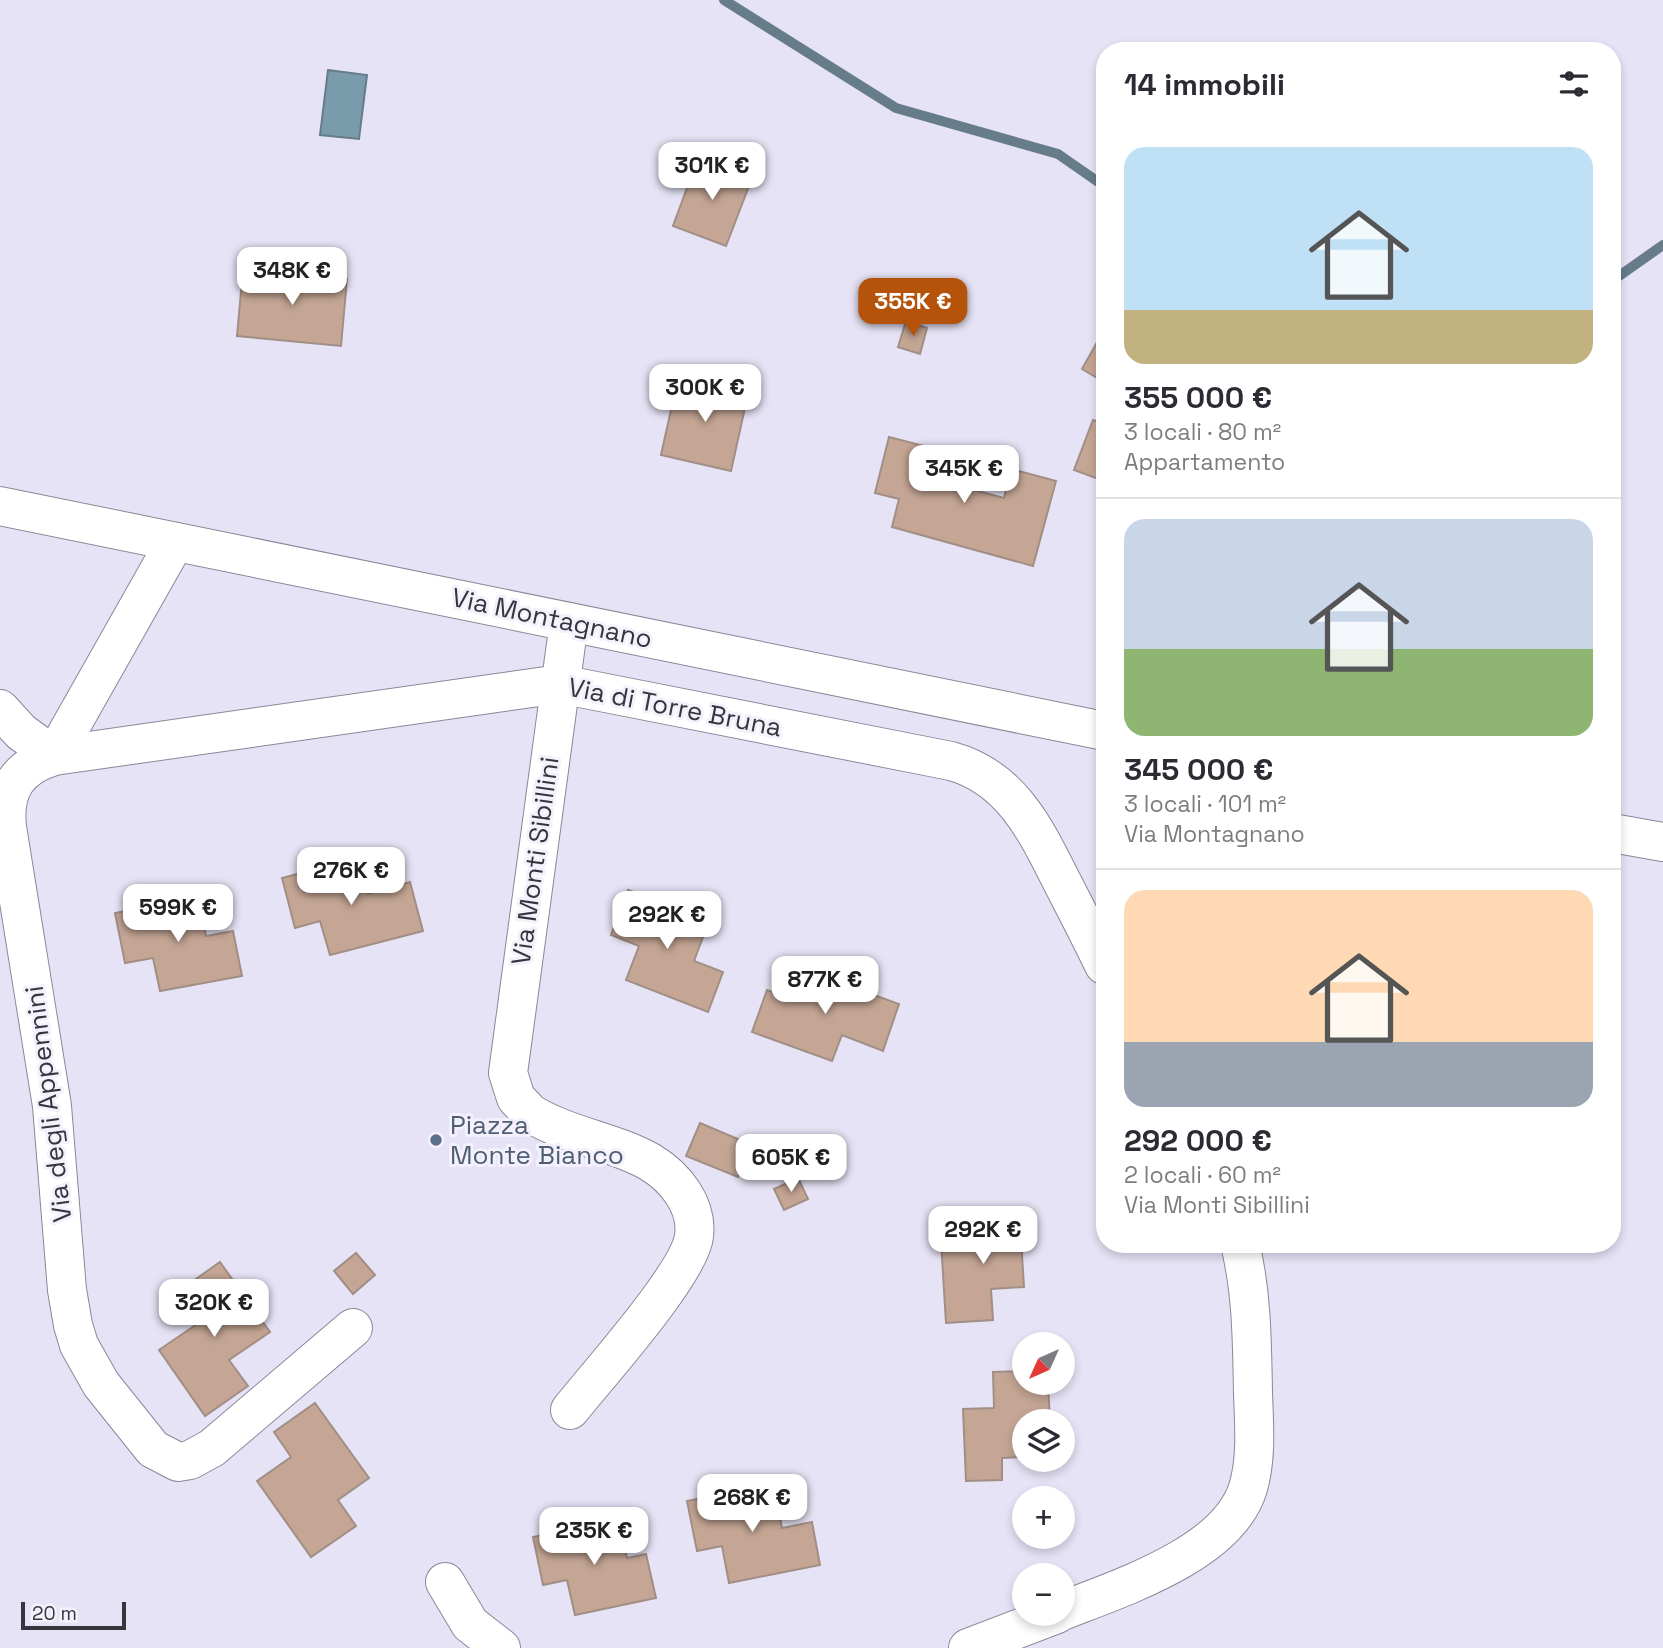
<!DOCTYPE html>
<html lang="it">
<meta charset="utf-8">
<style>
body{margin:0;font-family:"Space Grotesk",sans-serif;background:#f7f7f7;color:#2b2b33;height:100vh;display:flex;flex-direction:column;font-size:26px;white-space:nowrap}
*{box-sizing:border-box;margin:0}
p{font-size:23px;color:#7c7c81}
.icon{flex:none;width:38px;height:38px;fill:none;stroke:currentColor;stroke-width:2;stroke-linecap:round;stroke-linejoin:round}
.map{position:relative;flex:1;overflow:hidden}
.drawer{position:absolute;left:1096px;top:42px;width:525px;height:1211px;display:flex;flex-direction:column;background:#fff;border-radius:28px;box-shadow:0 4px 10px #0003}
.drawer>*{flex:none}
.needle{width:46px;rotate:225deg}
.tools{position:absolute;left:1012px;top:1332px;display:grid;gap:14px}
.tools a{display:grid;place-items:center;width:63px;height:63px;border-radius:50%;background:#fff;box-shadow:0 4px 10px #0003;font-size:35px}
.scale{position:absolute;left:21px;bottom:18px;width:105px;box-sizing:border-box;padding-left:7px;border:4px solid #36343c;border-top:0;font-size:19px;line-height:24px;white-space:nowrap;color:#36343c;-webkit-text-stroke:5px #f4f1fd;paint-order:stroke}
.price{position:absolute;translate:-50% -60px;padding:0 16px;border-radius:14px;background:#fff;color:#222;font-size:23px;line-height:46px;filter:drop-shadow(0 2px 4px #0008)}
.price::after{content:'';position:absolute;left:50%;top:42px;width:21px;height:16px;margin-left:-10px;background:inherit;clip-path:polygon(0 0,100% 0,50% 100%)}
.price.on{background:#b45309;color:#fff}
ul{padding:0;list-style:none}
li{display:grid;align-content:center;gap:14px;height:371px;padding:0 28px}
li+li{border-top:2px solid #e1e1e2}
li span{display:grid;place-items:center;height:217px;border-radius:21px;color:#555}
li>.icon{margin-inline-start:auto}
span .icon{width:126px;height:126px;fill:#fffc;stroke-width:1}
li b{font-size:30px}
h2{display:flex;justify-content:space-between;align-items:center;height:84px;padding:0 28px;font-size:30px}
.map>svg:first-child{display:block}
.water{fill:#7a9bac;stroke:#667c8a;stroke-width:2}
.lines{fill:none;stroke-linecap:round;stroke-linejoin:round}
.stream{stroke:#667c8a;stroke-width:10}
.building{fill:#c5a695;stroke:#a18e85;stroke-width:2}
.street-casing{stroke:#8b8798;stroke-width:40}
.street{stroke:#fff;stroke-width:38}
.service-dot{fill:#5c6f8a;stroke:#f4f1fd;stroke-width:2.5}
.labels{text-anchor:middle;stroke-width:6;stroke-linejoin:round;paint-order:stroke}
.street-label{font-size:26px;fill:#36343c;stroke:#f4f1fd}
.service-label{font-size:26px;fill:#4e5e75;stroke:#f4f1fd;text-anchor:start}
</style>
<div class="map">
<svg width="1663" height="1648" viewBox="0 0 1663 1648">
<rect width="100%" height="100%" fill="#e7e3f6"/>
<path class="water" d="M328 70 367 75 359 139 320 135Z"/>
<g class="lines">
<g class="stream">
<path d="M724 0 896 108 1058 154 1104 186"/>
<path d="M1612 281 1663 245"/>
</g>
</g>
<g class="building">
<path d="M698 158 752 178 726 246 673 226Z"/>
<path d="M243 269 347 279 341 346 237 336Z"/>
<path d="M906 321 927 328 920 354 898 347Z"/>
<path d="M1100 337 1104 340V382L1082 369Z"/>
<path d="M678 378 748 394 731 471 661 455Z"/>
<path d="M1093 420 1104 424V481L1074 470Z"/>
<path d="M889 437 947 452 940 481 1004 498 1011 469 1056 481 1033 566 892 527 899 499 875 493Z"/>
<path d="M359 858 368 894 410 882 423 931 330 955 320 921 295 928 282 878Z"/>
<path d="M628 890 709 921 694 961 723 972 708 1012 626 980 639 946 611 935Z"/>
<path d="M198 897 206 936 233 931 242 976 160 991 153 958 125 963 115 913Z"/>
<path d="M803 969 899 1004 883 1051 842 1035 832 1061 752 1032 767 990 792 999Z"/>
<path d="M700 1123 752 1145 738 1177 686 1156Z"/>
<path d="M798 1178 808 1199 784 1210 774 1189Z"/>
<path d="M1019 1207 1024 1287 991 1289 993 1320 946 1323 941 1241 982 1239 980 1209Z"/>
<path d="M356 1253 375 1275 353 1294 334 1271Z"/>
<path d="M220 1262 270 1332 229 1360 248 1386 205 1416 159 1350 197 1324 176 1293Z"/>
<path d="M1024 1371V1382H1048L1050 1421H1024V1457L1002 1458V1480L966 1481 963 1409 994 1408 993 1372Z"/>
<path d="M315 1403 369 1478 338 1500 356 1526 311 1557 257 1481 291 1457 274 1432Z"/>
<path d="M773 1484 782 1528 812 1522 820 1565 729 1583 722 1546 697 1551 687 1501Z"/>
<path d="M618 1519 627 1558 646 1554 656 1598 575 1615 567 1580 543 1585 533 1537Z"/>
</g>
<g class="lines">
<defs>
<g id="street">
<path d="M0 506 1104 731"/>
<path d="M175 542 54 756C18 767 3 789 7 827L52 1106 67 1290 73 1325 79 1345 101 1384 153 1449 178 1462 190 1460 212 1448 353 1328"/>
<path d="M569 622 508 1073 516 1098 530 1113C567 1136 613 1141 650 1162 675 1177 698 1205 694 1236 690 1273 597 1376 570 1410"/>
<path d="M0 709 21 732 54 756 560 684 951 761C1010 777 1035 828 1060 878 1075 907 1090 936 1104 965"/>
<path d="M1612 833 1663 842"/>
<path d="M445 1582 470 1624 501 1648"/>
<path d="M1062 1611C1120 1588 1228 1554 1248 1488 1257 1458 1254 1424 1253 1393 1252 1342 1252 1293 1240 1244"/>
<path d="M968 1648 1057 1614"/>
</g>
</defs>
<use href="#street" class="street-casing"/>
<use href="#street" class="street"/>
</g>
<circle class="service-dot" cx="436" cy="1140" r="7"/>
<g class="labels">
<g class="street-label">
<text transform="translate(552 618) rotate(12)" y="9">Via Montagnano</text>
<text transform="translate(675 707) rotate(11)" y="9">Via di Torre Bruna</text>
<text transform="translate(535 861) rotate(-82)" y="9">Via Monti Sibillini</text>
<text transform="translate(48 1104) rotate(-97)" y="9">Via degli Appennini</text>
</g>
<g class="service-label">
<text x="450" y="1134">Piazza<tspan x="450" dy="30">Monte Bianco</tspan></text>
</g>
</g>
</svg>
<div class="tools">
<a><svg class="needle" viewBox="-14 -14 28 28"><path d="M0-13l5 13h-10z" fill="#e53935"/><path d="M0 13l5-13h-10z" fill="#7c7c81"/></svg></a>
<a><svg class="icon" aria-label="layers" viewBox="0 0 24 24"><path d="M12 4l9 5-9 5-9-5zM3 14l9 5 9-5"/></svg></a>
<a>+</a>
<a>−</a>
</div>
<div class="scale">20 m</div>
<b class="price" style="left:712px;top:202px">301K €</b>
<b class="price" style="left:292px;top:307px">348K €</b>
<b class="price on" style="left:913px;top:338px">355K €</b>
<b class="price" style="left:705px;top:424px">300K €</b>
<b class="price" style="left:964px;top:505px">345K €</b>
<b class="price" style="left:351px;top:907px">276K €</b>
<b class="price" style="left:178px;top:944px">599K €</b>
<b class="price" style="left:667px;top:951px">292K €</b>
<b class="price" style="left:825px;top:1016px">877K €</b>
<b class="price" style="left:791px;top:1194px">605K €</b>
<b class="price" style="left:983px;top:1266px">292K €</b>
<b class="price" style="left:214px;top:1339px">320K €</b>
<b class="price" style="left:752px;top:1534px">268K €</b>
<b class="price" style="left:594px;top:1567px">235K €</b>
<section class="drawer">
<h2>14 immobili<svg class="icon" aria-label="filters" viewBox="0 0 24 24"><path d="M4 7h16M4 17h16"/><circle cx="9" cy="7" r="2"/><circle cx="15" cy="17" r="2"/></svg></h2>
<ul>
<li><span style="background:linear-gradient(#bfe0f5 75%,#c2b280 0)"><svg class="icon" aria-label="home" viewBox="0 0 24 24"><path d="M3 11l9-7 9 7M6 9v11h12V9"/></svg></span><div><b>355 000 €</b><p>3 locali · 80 m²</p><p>Appartamento</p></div></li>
<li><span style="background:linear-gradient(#c9d6e8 60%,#8fb573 0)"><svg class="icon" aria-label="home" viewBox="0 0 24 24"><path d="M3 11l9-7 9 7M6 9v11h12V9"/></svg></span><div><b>345 000 €</b><p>3 locali · 101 m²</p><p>Via Montagnano</p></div></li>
<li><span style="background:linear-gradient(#ffd9b3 70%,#9aa5b1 0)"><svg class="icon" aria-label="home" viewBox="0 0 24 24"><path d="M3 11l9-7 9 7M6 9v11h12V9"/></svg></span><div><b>292 000 €</b><p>2 locali · 60 m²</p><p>Via Monti Sibillini</p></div></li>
</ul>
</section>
</div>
